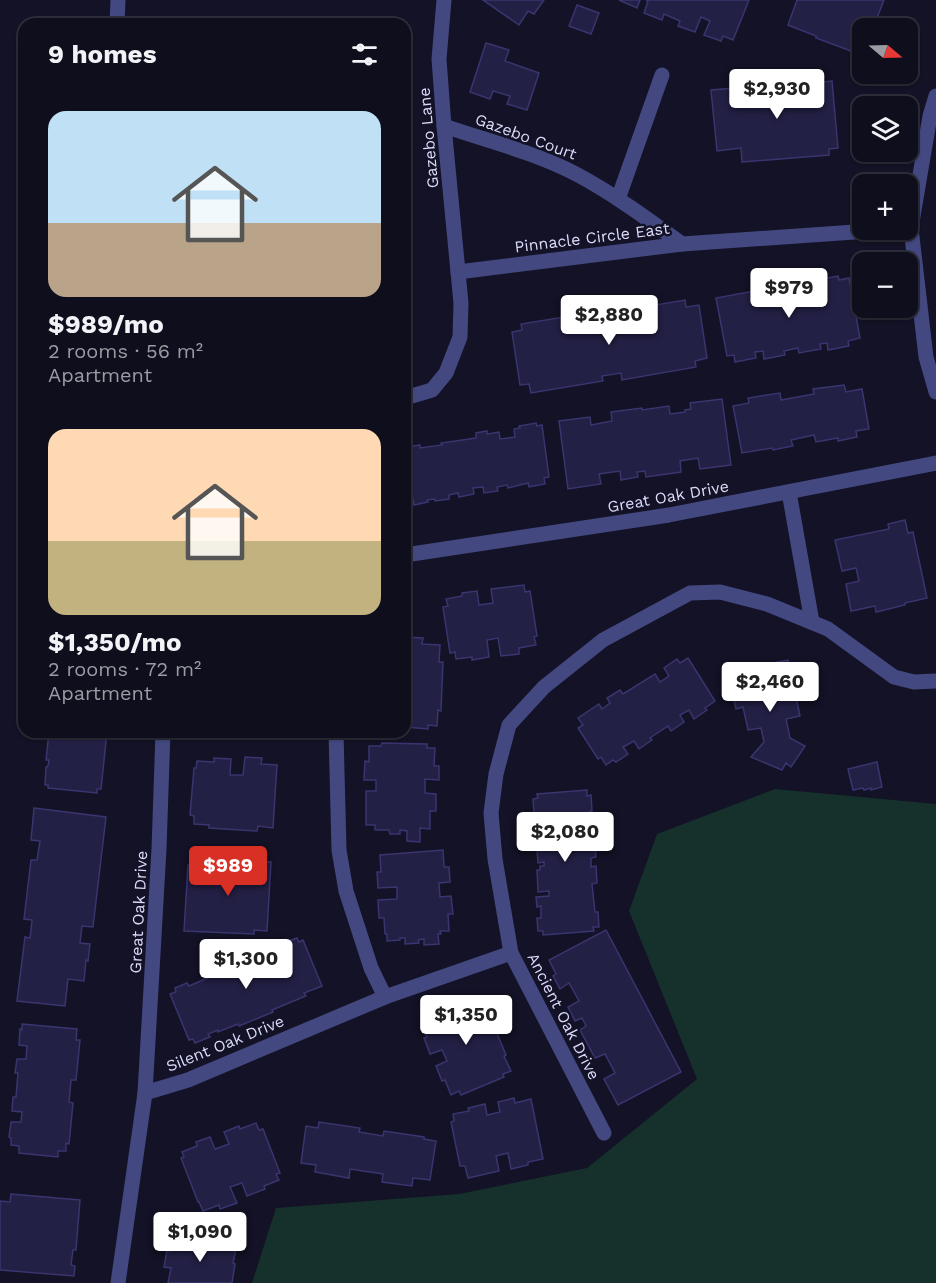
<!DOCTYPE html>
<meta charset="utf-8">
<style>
body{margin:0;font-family:"Work Sans",sans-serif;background:#171725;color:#f1f3f6;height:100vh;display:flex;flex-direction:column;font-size:22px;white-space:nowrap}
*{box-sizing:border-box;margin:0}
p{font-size:20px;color:#9b9ca3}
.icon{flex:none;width:33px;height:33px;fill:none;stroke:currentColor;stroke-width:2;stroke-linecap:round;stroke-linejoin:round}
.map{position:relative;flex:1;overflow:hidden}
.details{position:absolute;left:18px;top:18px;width:393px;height:720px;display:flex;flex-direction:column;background:#0e0e1c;border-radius:18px;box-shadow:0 2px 4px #0004,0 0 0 2px #2e2e3b}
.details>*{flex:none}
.needle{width:39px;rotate:109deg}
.controls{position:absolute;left:852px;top:18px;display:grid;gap:12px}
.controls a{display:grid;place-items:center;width:66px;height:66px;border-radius:12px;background:#0e0e1c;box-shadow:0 2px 4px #0004,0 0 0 2px #2e2e3b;font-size:30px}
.price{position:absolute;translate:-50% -51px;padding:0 14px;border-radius:6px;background:#fff;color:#222;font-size:20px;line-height:39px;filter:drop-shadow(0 2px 3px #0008)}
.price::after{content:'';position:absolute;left:50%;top:36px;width:18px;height:14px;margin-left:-9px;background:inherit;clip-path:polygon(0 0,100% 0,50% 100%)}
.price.active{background:#d93025;color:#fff}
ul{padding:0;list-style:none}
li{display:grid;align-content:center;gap:12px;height:318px;padding:0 30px}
li span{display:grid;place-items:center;height:186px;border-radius:18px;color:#555}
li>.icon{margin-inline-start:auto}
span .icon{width:108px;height:108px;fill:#fffc;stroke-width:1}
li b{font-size:26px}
h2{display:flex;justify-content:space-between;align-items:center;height:72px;padding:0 30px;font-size:26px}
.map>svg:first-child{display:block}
.green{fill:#16302b}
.building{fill:#232045;stroke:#39356f;stroke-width:1.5}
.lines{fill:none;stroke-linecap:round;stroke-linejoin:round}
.minor{stroke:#434880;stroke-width:15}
.labels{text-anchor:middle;stroke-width:5;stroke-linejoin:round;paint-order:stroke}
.street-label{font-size:16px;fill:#dbdcfb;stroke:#131226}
</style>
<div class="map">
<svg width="936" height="1283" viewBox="0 0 936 1283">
<rect width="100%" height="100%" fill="#131226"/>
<path class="green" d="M775 789 936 804V1283H252L276 1208 459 1194 587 1168 697 1079 629 911 657 834Z"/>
<g class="building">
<path d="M483 0H544L534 14 528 11 519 25Z"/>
<path d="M619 0H640L637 8Z"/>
<path d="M646 0H749L733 40 723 36 721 41 704 35 710 21 701 17 695 32 678 26 680 21 664 14 662 20 644 13 648 1Z"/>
<path d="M797 0H884L873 28H862V45L859 54 816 38V36L788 25Z"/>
<path d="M577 5 599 13 591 34 569 26Z"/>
<path d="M141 22 210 23V24H141Z"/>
<path d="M486 43 509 50 505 61 539 73 527 110 507 104 510 96 493 91 490 99 470 92Z"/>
<path d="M823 75V82L832 81 838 148 829 149V155L742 162 741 148 717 151 711 90 758 86V90L773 89 772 82 794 80 795 85H803L802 77Z"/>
<path d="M838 276 839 280 849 278 860 338 848 341 849 346 828 350 827 343 820 344 821 349 799 353 798 348 784 351 785 355 764 359 763 351 755 352 756 358 735 362 734 355 727 356 716 298Z"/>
<path d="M685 300 686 307 699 305 707 358 695 361 696 367 622 380 621 373 602 376 603 381 531 393 529 384 520 385 512 332 522 330 521 324 594 312 596 321 615 318 613 312Z"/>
<path d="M405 313 410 342H405Z"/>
<path d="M844 385 846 392 862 389 869 429 856 431 857 437 838 441V438L816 442 814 435 791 440 793 446 773 450 772 448 742 453 733 406 749 403 748 398 780 393 781 400 814 394 813 389Z"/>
<path d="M722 399 731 465 700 469 698 458 680 461 681 472 646 477 645 471 637 472 638 477 621 480 620 471 599 474 601 484 568 489 559 421 590 417 591 425 612 421 611 412 642 408V410L669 406 670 414 685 412V410L691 409 690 403Z"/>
<path d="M536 423 537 426 542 425 549 477 544 478 545 484 529 487 528 483 508 488 507 485 497 487 498 491 484 493 483 487 473 488 474 494 459 497 458 493 449 495V499L435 501V499L427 500 428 502 414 505 413 499 406 500 407 507H405V447L420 445V448L442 445 441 443 476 438V433L487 431V434L499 432 500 439 515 437 514 429 520 428 519 426Z"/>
<path d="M905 520 908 533 913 532 927 598 905 603V605L876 612 875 606 851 611 846 584 859 581 856 568 842 571 835 540 889 529 888 524Z"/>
<path d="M524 585 525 592 530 591 537 636 534 637 536 645 519 648V654L501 656 498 638 487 640 489 657 472 660V657L456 659 455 652 450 653 443 607 448 606 446 599 462 596V593L477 591 479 605 493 603 491 589Z"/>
<path d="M405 637 423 638 422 644 440 645 439 662H443L441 711 438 710 437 726 428 725V729L405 727Z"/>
<path d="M688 658 715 701 705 708 707 710 694 719 689 710 680 715 684 722 671 731 668 726 650 738 652 740 639 749 634 741 623 747 628 754 616 762 613 760 606 765 601 757 598 759 578 728 583 725 578 718 599 704 602 709 610 703 607 698 620 690 623 694 655 674 660 682 669 676 664 668 677 659 680 663Z"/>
<path d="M788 660 800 716 786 719 790 738 805 746 791 767 786 763 782 770 751 757 764 742 761 728 748 730 743 707 736 709 730 681 769 673 767 664Z"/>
<path d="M49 732H107L101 789H97V793L48 788V785H45L46 767 48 766 49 760H46Z"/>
<path d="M382 743 427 744V748H435L434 766H439V780L425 779V793L436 794V811H430V829L420 828V842L407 841V831L400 830V834H390L389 830H375V825H366V791H376V780H364L365 761 369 762V746H381Z"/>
<path d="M245 757 262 758 261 764 277 765 273 828 258 826 257 831 209 828V825L194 824V816L190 815 194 768H196L197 761 214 762V758L231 759 230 775H243Z"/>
<path d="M877 762 882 787 871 790V788L864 790 863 788 853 790 848 769Z"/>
<path d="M587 790V796L591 795 592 811H590L592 844H595L596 857 591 858V867L596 866 597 883 592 884 595 912H598L599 927H593L594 931 543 935V931H538L537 918H541V906L537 907 536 897 549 896V891L538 892 537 870H540V866H544V862L538 863 533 799 538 798 537 794Z"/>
<path d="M34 808 106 817 93 927 82 926 80 943 90 944 88 961 86 960 84 981 68 979 65 1006 17 1001 25 937 30 938 32 920 24 919 31 860H37L40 841 31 840Z"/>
<path d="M443 850 444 867H449L450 882 439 883 440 897 451 896 453 914H448L449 931H440L441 934H438L439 944 424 945V939L418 940 419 943 405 944V938H400V940L387 941V934H385L384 918H379L378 900 397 899V887L378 888 377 872H381L380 855Z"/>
<path d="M206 859 271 862 267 931 254 930V934L184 931 188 865 206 866Z"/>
<path d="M606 930 681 1072 618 1105 604 1079 615 1073 605 1054 595 1058 580 1030 586 1026 582 1018 575 1021 568 1007 579 1001 569 983 560 989 553 976 556 974 549 960Z"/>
<path d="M297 938 299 942 303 940 322 986 304 993 306 996 272 1010 273 1012 239 1026 238 1024 218 1032V1030L208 1034 210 1037 195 1043 193 1039 189 1040 170 994 176 992 175 988 187 983 189 986 219 973 217 970 230 965 231 969 242 965 240 960Z"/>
<path d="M470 996 472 1000 478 997 485 1013 488 1012 506 1055 504 1056 511 1071 503 1074 504 1077 461 1095 459 1091 451 1095 445 1080 442 1081 436 1066 447 1061 442 1050 430 1054 424 1038 427 1037 421 1022 428 1019 427 1014Z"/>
<path d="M22 1024 77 1029 76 1040H80L76 1080H71L69 1102 73 1103 69 1144 66 1143V1151H58V1157L19 1153V1146L11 1145V1138L9 1137 11 1122H21L22 1112 12 1111 13 1097H16L18 1073H15L17 1059H26L27 1046 19 1045 20 1029 22 1030Z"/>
<path d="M514 1098 515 1103 531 1099 543 1159 528 1162V1165L511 1169 508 1153 496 1156 499 1171 468 1178 465 1166H460L451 1122 454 1121 453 1114 469 1111 468 1108 485 1104 487 1115 500 1112 498 1102Z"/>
<path d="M319 1122 360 1128 359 1132 383 1136 384 1131 424 1137V1139L436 1141 430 1180 413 1178 412 1186 382 1182 383 1174 350 1169 349 1178 315 1172 316 1165 301 1163 306 1126 318 1128Z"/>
<path d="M256 1123 259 1130 263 1129 280 1173 276 1174 279 1180 264 1186 265 1189 247 1196 242 1183 230 1187 237 1203 220 1209 219 1205 203 1211 199 1202H198L181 1158 184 1157 182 1152 197 1146 196 1142 210 1137 215 1149 229 1144 224 1132 239 1126 240 1129Z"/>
<path d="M11 1194 80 1200 76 1250H73L71 1265 75 1266 74 1276 0 1270V1201L10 1202Z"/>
<path d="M172 1237 236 1249 233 1263 235 1264 232 1283H168L171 1268 164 1267 167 1250 170 1251Z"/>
</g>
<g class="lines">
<g class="minor">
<path d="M117 24 118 0"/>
<path d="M936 96 930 116 911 228 926 357 936 392"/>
<path d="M444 126C488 141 537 153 578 175 615 195 649 220 682 244"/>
<path d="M618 199 662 75"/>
<path d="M458 272 682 244 883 230"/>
<path d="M405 398 432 390 446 373 460 337 461 303 444 126 439 59 444 0"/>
<path d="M789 492 812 622"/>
<path d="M405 555 669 515 936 463"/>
<path d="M336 732 339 850 346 891 371 968 385 997"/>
<path d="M145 1093 188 1080 385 997 511 953"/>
<path d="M604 1133 511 953 495 859 491 813 496 774 509 725 544 687 603 640 690 593 720 592 767 604 828 629 894 677 914 682 936 681"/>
<path d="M118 1283 145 1093 159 849 163 732"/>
</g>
</g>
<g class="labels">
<g class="street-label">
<text transform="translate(526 136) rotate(20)" y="6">Gazebo Court</text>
<text transform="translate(428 138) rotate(-95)" y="6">Gazebo Lane</text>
<text transform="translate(592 237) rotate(-7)" y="6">Pinnacle Circle East</text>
<text transform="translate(668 496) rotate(-10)" y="6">Great Oak Drive</text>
<text transform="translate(138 912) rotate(-87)" y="6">Great Oak Drive</text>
<text transform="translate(564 1016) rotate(63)" y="6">Ancient Oak Drive</text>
<text transform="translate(225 1043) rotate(-22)" y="6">Silent Oak Drive</text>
</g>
</g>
</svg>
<div class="controls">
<a><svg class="needle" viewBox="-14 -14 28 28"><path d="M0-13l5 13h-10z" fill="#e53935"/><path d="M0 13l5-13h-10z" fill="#9b9ca3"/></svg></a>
<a><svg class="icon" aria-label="layers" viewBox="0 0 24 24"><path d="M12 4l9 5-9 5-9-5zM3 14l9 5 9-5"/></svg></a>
<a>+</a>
<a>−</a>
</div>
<b class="price" style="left:777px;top:120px">$2,930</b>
<b class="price" style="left:789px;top:319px">$979</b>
<b class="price" style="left:609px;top:346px">$2,880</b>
<b class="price" style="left:770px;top:713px">$2,460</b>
<b class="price" style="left:565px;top:863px">$2,080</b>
<b class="price active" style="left:228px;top:897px">$989</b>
<b class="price" style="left:246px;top:990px">$1,300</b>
<b class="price" style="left:466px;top:1046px">$1,350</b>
<b class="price" style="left:200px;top:1263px">$1,090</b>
<section class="details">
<h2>9 homes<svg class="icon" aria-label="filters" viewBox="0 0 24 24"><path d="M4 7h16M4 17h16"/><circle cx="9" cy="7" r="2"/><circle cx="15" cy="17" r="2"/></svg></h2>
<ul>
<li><span style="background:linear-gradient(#bfe0f5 60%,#b9a48a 0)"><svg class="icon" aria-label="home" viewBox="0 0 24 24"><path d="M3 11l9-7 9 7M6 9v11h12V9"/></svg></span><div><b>$989/mo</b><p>2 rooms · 56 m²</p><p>Apartment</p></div></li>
<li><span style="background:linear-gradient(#ffd9b3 60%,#c2b280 0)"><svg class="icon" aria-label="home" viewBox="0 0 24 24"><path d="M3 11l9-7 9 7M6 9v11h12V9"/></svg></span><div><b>$1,350/mo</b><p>2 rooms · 72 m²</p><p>Apartment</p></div></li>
</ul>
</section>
</div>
